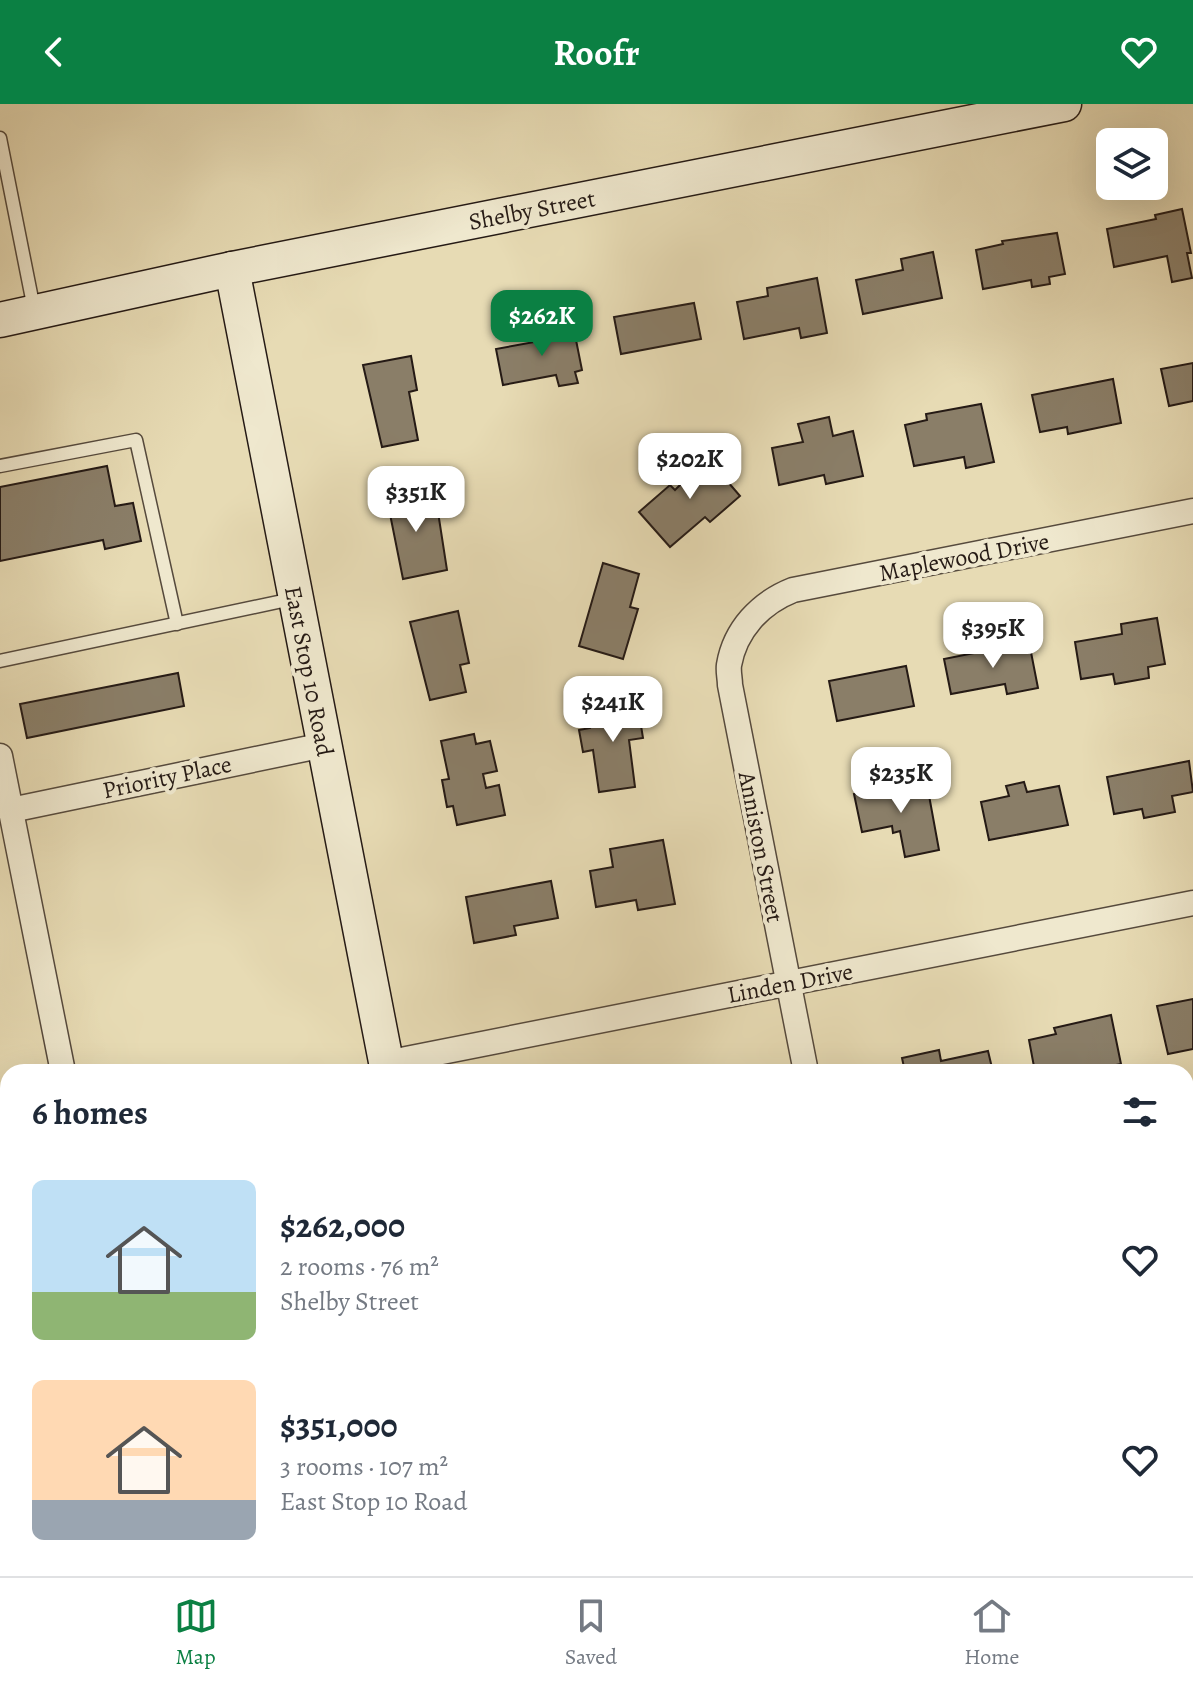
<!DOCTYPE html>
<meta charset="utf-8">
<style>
body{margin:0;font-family:Alegreya,serif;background:#f2f2f3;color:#1f2937;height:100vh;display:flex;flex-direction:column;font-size:30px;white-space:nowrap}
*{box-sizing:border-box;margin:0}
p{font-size:26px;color:#747a83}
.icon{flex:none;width:44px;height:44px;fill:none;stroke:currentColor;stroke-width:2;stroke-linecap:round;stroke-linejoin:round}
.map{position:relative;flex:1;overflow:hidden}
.details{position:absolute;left:0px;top:960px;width:1194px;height:512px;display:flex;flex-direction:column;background:#fff;border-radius:24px 24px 0 0;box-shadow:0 8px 32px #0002}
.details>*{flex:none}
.fabs{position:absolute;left:1096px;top:24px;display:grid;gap:16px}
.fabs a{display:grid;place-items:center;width:72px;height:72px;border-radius:12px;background:#fff;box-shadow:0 8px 32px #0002;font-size:40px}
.price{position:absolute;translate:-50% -68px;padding:0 18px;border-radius:16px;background:#fff;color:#222;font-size:26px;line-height:52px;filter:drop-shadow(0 2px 4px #0008)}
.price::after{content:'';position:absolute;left:50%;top:48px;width:24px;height:18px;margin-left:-12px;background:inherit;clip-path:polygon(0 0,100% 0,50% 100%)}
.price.selected{background:#0b8043;color:#fff}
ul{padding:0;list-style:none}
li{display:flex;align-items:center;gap:24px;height:200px;padding:0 32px}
li span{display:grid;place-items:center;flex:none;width:224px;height:160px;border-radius:12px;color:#555}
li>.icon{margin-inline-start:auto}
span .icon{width:96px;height:96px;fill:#fffc;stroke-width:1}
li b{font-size:34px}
h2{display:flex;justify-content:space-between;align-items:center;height:96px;padding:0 32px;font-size:34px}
header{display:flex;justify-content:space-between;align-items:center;height:104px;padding:0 32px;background:#0b8043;color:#fff;font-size:36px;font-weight:700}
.tab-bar{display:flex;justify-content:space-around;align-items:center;height:112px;border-top:2px solid #e0e1e3;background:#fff;font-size:22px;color:#747a83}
.tab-bar a{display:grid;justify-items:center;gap:4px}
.tab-bar .selected{color:#0b8043}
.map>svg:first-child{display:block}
.building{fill:#8a7e68;stroke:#251a15;stroke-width:2}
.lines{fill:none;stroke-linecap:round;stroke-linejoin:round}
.lane-casing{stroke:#564a3d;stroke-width:15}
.street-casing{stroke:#564a3d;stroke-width:27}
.secondary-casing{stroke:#251a15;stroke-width:37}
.lane{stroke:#efe8ce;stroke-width:12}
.street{stroke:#efe8ce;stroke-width:24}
.secondary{stroke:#efe8ce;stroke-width:34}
.labels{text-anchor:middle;stroke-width:8;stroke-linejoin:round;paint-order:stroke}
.street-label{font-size:24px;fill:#251a15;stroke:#efe8ce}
</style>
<header><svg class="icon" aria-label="back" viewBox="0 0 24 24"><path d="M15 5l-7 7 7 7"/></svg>Roofr<svg class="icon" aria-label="heart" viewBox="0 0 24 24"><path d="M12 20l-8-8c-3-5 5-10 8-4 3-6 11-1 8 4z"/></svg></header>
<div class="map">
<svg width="1193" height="1472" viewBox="0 0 1193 1472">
<rect width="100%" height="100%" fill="#e7dbb4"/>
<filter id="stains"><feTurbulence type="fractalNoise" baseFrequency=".0025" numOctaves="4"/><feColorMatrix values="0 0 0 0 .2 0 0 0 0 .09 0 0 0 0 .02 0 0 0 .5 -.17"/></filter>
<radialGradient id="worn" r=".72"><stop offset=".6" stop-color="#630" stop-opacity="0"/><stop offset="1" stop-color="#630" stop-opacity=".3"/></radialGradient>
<g class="building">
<path d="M1182 105 1191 149H1187L1192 174 1172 178 1167 152 1114 163 1107 125 1156 115 1155 111Z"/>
<path d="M1057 129 1065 170 1049 173 1050 180 1032 183 1031 176 983 185 976 146 1003 140 1002 137Z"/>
<path d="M933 148 942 194 863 210 856 176 903 166 901 155Z"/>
<path d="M817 174 827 229 801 234 799 224 744 235 737 198 768 192 767 184Z"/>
<path d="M694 199 701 235 621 250 614 213Z"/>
<path d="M573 221 582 266 575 268 578 279 559 282 556 271 503 281 496 245 540 237 538 228Z"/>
<path d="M411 252 417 286 409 288 418 336 382 343 363 261Z"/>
<path d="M1193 259V297L1169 302 1161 265Z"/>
<path d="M1113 275 1121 319 1068 330 1067 323 1040 328 1032 291Z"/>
<path d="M981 300 994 358 966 364 964 353 914 362 905 321 927 316 926 310Z"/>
<path d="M829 313 833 332 853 327 863 372 826 380 824 371 779 381 772 344 803 338 798 320Z"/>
<path d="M698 350 706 359 709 356 740 392 710 418 705 413 670 443 639 408 670 381 675 386 684 377 677 368Z"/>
<path d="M107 362 115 402 133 399 141 437 105 445 103 436 0 457V383Z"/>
<path d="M422 383 427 410 438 408 447 466 403 475 386 390Z"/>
<path d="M603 459 639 470 630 503 638 505 623 555 579 542Z"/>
<path d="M458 507 469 559 460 561 466 588 430 596 410 518Z"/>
<path d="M1157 514 1165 560 1148 563 1149 574 1115 580 1113 570 1081 575 1075 538 1122 530 1121 520Z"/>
<path d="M1029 538 1038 584 1007 590 1005 580 951 590 944 555Z"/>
<path d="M906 562 914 602 837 617 829 577Z"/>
<path d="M178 569 184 602 27 634 20 600Z"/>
<path d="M637 597 643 634 629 636 635 683 599 688 593 646 583 648 579 626 590 624 587 605Z"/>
<path d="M474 630 476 640 490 637 497 667 483 670 486 684 499 681 505 711 457 721 453 702 447 703 442 676 449 675 441 637Z"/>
<path d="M1189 657 1193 688 1172 692 1175 708 1144 714 1142 705 1114 710 1107 673Z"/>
<path d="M926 675 939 746 905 753 900 727 893 729 892 722 862 728 854 690Z"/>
<path d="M1024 678 1027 688 1059 682 1068 721 989 736 981 698 1009 692 1006 682Z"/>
<path d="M663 736 675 800 638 806 636 796 596 803 590 767 613 763 610 745Z"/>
<path d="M551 777 558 814 514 822 516 831 474 839 466 793Z"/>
<path d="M1193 895V945L1168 950 1157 902Z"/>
<path d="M1111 911 1121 960 1111 962 1113 968H1035L1029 936 1056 930 1054 924Z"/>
<path d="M939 946 941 957 988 947 993 968H905L902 954Z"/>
<path d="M0 986 8 1026V1206L0 1166Z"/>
<path d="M1193 1038V1077H1189L1186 1039Z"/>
<path d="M1192 1289 1193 1335 1186 1336V1290Z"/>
<path d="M59 1464H95L96 1467 60 1472Z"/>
</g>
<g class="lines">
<defs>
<g id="lane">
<path d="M0 34 34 205"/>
<path d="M0 362 136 336 177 520"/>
<path d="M0 557 292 495"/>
<path d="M247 1472 291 1464"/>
<path d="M407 1472 408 1464"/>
</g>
<g id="street">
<path d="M0 652 63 968"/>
<path d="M11 706 324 641"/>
<path d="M386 959 1193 799"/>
<path d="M806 968 730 581C730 574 728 568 729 561 735 526 760 499 793 486L1193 407"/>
<path d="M1186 1191 1193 1190"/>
</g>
<g id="secondary">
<path d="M232 165 388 968"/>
<path d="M0 216 232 165 1064 0"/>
<path d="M1186 1453 1193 1452"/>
<path d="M486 1464 487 1472"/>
<path d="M1096 1472 1134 1464"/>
</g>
</defs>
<use href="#lane" class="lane-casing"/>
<use href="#street" class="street-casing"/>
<use href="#secondary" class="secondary-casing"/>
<use href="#lane" class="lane"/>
<use href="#street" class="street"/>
<use href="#secondary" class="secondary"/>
</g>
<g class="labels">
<g class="street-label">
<text transform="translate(532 106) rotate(-11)" y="8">Shelby Street</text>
<text transform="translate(964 453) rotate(-11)" y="8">Maplewood Drive</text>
<text transform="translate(309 567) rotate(79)" y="8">East Stop 10 Road</text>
<text transform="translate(167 673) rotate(-12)" y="8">Priority Place</text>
<text transform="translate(761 743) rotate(79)" y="8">Anniston Street</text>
<text transform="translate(790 879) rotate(-11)" y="8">Linden Drive</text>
</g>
</g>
<rect width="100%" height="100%" filter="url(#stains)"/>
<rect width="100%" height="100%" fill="url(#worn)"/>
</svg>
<div class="fabs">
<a><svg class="icon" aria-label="layers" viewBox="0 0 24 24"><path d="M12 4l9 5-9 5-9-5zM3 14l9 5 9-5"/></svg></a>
</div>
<b class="price selected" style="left:542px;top:254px">$262K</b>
<b class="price" style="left:690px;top:397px">$202K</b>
<b class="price" style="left:416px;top:430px">$351K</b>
<b class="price" style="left:993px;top:566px">$395K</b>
<b class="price" style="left:613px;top:640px">$241K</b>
<b class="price" style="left:901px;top:711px">$235K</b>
<section class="details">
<h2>6 homes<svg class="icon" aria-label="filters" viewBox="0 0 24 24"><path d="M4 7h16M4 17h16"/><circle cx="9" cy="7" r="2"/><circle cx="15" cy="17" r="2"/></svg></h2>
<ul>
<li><span style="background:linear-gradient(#bfe0f5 70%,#8fb573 0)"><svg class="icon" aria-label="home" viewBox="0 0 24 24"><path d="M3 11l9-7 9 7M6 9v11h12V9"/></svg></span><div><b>$262,000</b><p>2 rooms · 76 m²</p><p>Shelby Street</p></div><svg class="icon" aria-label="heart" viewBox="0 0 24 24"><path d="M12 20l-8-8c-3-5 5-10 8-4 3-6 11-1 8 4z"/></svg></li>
<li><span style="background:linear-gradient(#ffd9b3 75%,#9aa5b1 0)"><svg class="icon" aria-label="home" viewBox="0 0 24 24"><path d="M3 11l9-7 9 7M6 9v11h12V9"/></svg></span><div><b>$351,000</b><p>3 rooms · 107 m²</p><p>East Stop 10 Road</p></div><svg class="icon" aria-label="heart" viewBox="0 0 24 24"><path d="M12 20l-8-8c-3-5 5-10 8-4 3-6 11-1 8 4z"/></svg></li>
</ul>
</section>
</div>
<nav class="tab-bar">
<a class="selected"><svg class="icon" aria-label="map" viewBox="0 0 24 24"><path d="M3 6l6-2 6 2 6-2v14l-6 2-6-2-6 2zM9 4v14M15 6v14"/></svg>Map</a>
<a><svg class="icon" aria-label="saved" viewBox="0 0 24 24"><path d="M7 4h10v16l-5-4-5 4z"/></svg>Saved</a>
<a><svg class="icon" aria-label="home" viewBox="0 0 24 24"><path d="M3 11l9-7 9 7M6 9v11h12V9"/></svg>Home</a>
</nav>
